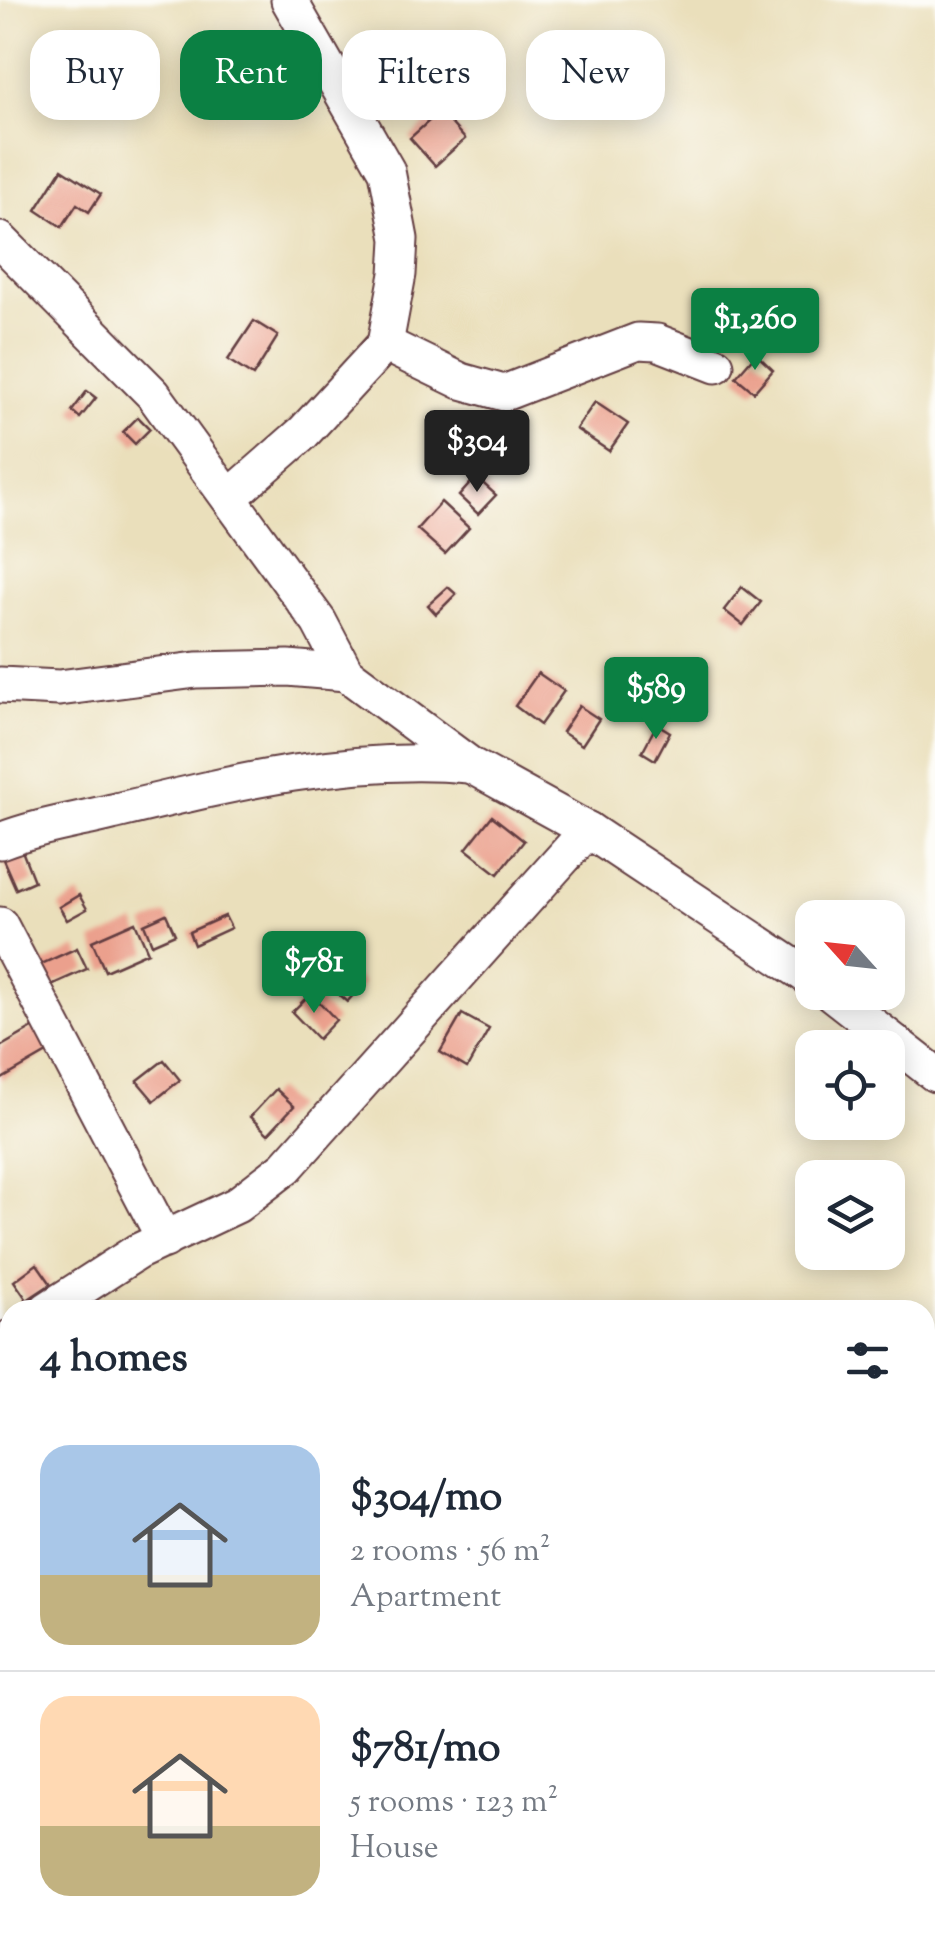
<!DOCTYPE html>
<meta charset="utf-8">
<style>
body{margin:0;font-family:"Sorts Mill Goudy",serif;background:#f6f6f7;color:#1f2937;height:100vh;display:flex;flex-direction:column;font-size:38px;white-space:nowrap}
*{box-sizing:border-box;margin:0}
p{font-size:32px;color:#747a83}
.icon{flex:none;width:55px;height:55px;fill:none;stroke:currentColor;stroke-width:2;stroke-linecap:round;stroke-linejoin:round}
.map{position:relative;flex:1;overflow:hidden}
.side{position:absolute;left:0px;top:1300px;width:935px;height:640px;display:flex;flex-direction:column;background:#fff;border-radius:30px 30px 0 0;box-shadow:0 5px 25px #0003}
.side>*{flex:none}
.guide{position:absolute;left:30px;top:30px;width:875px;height:90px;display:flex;gap:20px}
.needle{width:65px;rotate:297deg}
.tools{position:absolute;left:795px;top:900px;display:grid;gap:20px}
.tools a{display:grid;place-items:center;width:110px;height:110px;border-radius:20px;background:#fff;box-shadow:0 5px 25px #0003;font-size:50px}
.price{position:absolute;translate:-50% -85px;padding:0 22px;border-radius:10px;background:#0b8043;color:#fff;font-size:32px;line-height:65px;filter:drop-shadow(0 2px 5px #0008)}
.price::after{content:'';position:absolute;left:50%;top:60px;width:30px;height:22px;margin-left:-15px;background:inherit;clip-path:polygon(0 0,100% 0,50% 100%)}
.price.active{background:#222;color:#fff}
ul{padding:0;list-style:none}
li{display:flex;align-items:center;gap:30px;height:250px;padding:0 40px}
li+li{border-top:2px solid #e0e1e3}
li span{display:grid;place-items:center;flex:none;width:280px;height:200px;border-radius:30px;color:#555}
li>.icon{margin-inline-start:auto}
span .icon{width:120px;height:120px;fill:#fffc;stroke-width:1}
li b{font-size:42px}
h2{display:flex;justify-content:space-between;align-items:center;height:120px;padding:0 40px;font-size:42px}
.chip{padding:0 35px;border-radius:30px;background:#fff;box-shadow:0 5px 25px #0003;font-size:35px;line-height:90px}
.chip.active{background:#0b8043;color:#fff}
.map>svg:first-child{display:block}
.building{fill:#eba08d}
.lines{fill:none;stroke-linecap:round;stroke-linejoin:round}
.minor-casing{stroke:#623c41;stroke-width:39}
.minor{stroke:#fff;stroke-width:35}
</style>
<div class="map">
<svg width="935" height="1940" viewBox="0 0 935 1940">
<rect width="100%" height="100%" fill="#fdfcf7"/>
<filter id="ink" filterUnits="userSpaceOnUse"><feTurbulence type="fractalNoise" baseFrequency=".01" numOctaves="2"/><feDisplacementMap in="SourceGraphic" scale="20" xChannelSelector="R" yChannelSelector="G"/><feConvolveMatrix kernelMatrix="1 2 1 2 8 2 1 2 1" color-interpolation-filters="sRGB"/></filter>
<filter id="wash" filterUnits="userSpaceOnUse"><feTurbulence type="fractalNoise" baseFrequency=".0048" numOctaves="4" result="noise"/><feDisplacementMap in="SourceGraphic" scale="40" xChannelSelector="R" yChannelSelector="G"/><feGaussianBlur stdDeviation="2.25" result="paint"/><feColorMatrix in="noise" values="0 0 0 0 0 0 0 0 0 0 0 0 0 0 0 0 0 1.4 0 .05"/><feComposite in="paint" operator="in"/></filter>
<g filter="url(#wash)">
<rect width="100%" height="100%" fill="#eadfbb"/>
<g id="blocks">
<g class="building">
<path d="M440 111 465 139 435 166 410 138Z"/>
<path d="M62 169 101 194 89 212 77 204 62 227 36 210Z"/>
<path d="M254 321 278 336 253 376 228 360Z"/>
<path d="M756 354 773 370 754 392 736 377Z"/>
<path d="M87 391 96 398 80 418 72 411Z"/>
<path d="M595 402 628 424 609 451 576 429Z"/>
<path d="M138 417 150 429 135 444 123 432Z"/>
<path d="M476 477 496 495 478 514 459 496Z"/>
<path d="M441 502 469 528 445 554 417 529Z"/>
<path d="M448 587 456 594 436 614 428 605Z"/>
<path d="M742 587 761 602 743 625 724 610Z"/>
<path d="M538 673 564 691 540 725 515 706Z"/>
<path d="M626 676 641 685 627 711 612 702Z"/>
<path d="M579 706 599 719 582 745 562 732Z"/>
<path d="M657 724 670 732 655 760 642 752Z"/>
<path d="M492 816 524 841 498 874 466 849Z"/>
<path d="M21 848 34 881 16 889 2 857Z"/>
<path d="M79 895 87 909 67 920 59 907Z"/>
<path d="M166 914 175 934 152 944 144 924Z"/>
<path d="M225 916 231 928 194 945 189 932Z"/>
<path d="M135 922 148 952 105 971 92 941Z"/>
<path d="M77 948 87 969 49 986 39 965Z"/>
<path d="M344 968 363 984 347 1002 329 986Z"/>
<path d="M311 993 336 1020 318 1039 292 1012Z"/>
<path d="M462 1014 489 1029 467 1068 440 1052Z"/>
<path d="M38 1025 52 1050 0 1080V1047Z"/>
<path d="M164 1060 180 1080 154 1101 137 1081Z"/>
<path d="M276 1089 294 1106 268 1134 250 1117Z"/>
<path d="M37 1264 51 1284 27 1300 14 1281Z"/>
<path d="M935 1663V1703L925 1696V1678Z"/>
</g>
</g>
</g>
<g filter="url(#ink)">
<use href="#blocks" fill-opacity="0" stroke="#623c41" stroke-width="2.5"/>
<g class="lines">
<defs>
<g id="minor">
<path d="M0 240 153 394 319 622 346 673"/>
<path d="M385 344 461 381 504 393 638 341 657 342 716 365"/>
<path d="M230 497 303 433 385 344 398 274 400 239 387 171 289 0"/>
<path d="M0 685 59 688 196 670 288 668 346 673 470 765 588 830 812 979"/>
<path d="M0 841C35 827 75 821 112 812 228 784 349 754 469 765"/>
<path d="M0 925 165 1240"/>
<path d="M830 992 935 1074"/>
<path d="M47 1310 137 1252 237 1205 286 1167 588 830"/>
<path d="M0 1345 10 1338"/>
<path d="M925 1387 935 1392"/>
<path d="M925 1721 935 1716"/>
</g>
</defs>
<use href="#minor" class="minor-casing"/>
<use href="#minor" class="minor"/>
</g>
</g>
</svg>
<div class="tools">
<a><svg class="needle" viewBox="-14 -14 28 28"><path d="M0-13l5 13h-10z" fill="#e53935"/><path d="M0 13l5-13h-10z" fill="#747a83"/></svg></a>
<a><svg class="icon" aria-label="locate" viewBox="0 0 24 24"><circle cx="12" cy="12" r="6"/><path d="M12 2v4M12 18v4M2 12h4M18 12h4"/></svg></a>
<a><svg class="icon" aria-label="layers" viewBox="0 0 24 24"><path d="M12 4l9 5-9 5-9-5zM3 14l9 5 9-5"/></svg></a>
</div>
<b class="price" style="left:755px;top:373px">$1,260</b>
<b class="price active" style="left:477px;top:495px">$304</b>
<b class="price" style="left:656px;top:742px">$589</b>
<b class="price" style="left:314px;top:1016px">$781</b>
<div class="guide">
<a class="chip">Buy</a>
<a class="chip active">Rent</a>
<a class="chip">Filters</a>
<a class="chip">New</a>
</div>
<section class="side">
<h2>4 homes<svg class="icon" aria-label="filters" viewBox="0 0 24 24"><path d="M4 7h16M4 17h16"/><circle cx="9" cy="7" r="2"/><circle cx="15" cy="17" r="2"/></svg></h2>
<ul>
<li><span style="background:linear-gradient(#a9c7e8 65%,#c2b280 0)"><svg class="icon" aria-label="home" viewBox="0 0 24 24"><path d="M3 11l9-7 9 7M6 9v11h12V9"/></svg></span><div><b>$304/mo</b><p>2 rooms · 56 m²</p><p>Apartment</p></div></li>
<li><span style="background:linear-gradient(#ffd9b3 65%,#c2b280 0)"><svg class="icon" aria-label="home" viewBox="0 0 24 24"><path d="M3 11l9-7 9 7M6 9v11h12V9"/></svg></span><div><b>$781/mo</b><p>5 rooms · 123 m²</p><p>House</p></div></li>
</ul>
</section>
</div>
